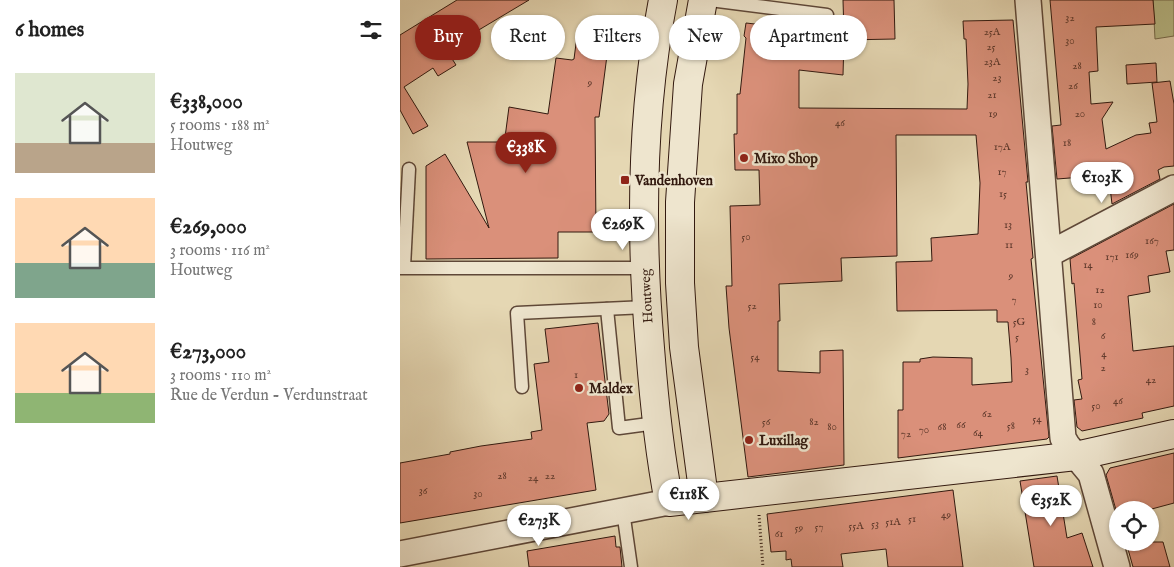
<!DOCTYPE html>
<meta charset="utf-8">
<style>
body{margin:0;font-family:"IM FELL English",serif;background:#f2f2f2;color:#222;height:100vh;display:flex;flex-direction:column;font-size:19px;white-space:nowrap}
*{box-sizing:border-box;margin:0}
p{font-size:16px;color:#767676}
.icon{flex:none;width:28px;height:28px;fill:none;stroke:currentColor;stroke-width:2;stroke-linecap:round;stroke-linejoin:round}
.map{position:relative;flex:1;overflow:hidden}
.panel{display:flex;flex-direction:column;background:#fff;width:400px}
.panel>*{flex:none}
.top-card{position:absolute;left:15px;top:15px;width:475px;height:45px;display:flex;gap:10px}
.controls{position:absolute;left:709px;top:501px;display:grid;gap:10px}
.controls a{display:grid;place-items:center;width:50px;height:50px;border-radius:50%;background:#fff;box-shadow:0 1px 4px #0004;font-size:25px}
.price{position:absolute;translate:-50% -42px;padding:0 11px;border-radius:18px;background:#fff;color:#222;font-size:16px;line-height:32px;filter:drop-shadow(0 1px 2px #0008)}
.price::after{content:'';position:absolute;left:50%;top:30px;width:15px;height:11px;margin-left:-8px;background:inherit;clip-path:polygon(0 0,100% 0,50% 100%)}
.price.on{background:#8f2418;color:#fff}
ul{padding:0;list-style:none}
li{display:flex;align-items:center;gap:15px;height:125px;padding:0 15px}
li span{display:grid;place-items:center;flex:none;width:140px;height:100px;border-radius:0px;color:#555}
li>.icon{margin-inline-start:auto}
span .icon{width:60px;height:60px;fill:#fffc;stroke-width:1}
li b{font-size:21px}
h2{display:flex;justify-content:space-between;align-items:center;height:60px;padding:0 15px;font-size:21px}
.tag{padding:0 18px;border-radius:22px;background:#fff;box-shadow:0 1px 4px #0004;font-size:18px;line-height:45px}
.tag.on{background:#8f2418;color:#fff}
main{display:flex;flex:1;min-height:0}
.map>svg:first-child{display:block}
.green{fill:#babd89;stroke:#766b4c}
.building{fill:#da907a;stroke:#32190f}
.lines{fill:none;stroke-linecap:round;stroke-linejoin:round}
.lane-casing{stroke:#5f4838;stroke-width:15}
.street-casing{stroke:#5f4838;stroke-width:28}
.secondary-casing{stroke:#32190f;stroke-width:30}
.path{stroke:#32190f;stroke-width:3;stroke-dasharray:1 2.5;stroke-linecap:butt}
.lane{stroke:#eee5ce;stroke-width:12}
.street{stroke:#eee5ce;stroke-width:25}
.secondary{stroke:#eee5ce;stroke-width:28}
.poi-dot{fill:#8f2418;stroke:#eee5ce;stroke-width:2}
.labels{text-anchor:middle;stroke-width:5;stroke-linejoin:round;paint-order:stroke}
.number-label{font-size:11px;fill:#5c372a}
.poi-label{font-size:14px;font-weight:bold;fill:#32190f;stroke:#eee5ce;text-anchor:start}
.street-label{font-size:14px;fill:#32190f;stroke:#eee5ce}
</style>
<main>
<section class="panel">
<h2>6 homes<svg class="icon" aria-label="filters" viewBox="0 0 24 24"><path d="M4 7h16M4 17h16"/><circle cx="9" cy="7" r="2"/><circle cx="15" cy="17" r="2"/></svg></h2>
<ul>
<li><span style="background:linear-gradient(#dfe7d0 70%,#b9a48a 0)"><svg class="icon" aria-label="home" viewBox="0 0 24 24"><path d="M3 11l9-7 9 7M6 9v11h12V9"/></svg></span><div><b>€338,000</b><p>5 rooms · 188 m²</p><p>Houtweg</p></div></li>
<li><span style="background:linear-gradient(#ffd9b3 65%,#7fa58c 0)"><svg class="icon" aria-label="home" viewBox="0 0 24 24"><path d="M3 11l9-7 9 7M6 9v11h12V9"/></svg></span><div><b>€269,000</b><p>3 rooms · 116 m²</p><p>Houtweg</p></div></li>
<li><span style="background:linear-gradient(#ffd9b3 70%,#8fb573 0)"><svg class="icon" aria-label="home" viewBox="0 0 24 24"><path d="M3 11l9-7 9 7M6 9v11h12V9"/></svg></span><div><b>€273,000</b><p>3 rooms · 110 m²</p><p>Rue de Verdun - Verdunstraat</p></div></li>
</ul>
</section>
<div class="map">
<svg width="774" height="567" viewBox="0 0 774 567">
<rect width="100%" height="100%" fill="#e5d7b3"/>
<filter id="stains"><feTurbulence type="fractalNoise" baseFrequency=".004" numOctaves="4"/><feColorMatrix values="0 0 0 0 .2 0 0 0 0 .09 0 0 0 0 .02 0 0 0 .5 -.17"/></filter>
<radialGradient id="worn" r=".72"><stop offset=".6" stop-color="#630" stop-opacity="0"/><stop offset="1" stop-color="#630" stop-opacity=".3"/></radialGradient>
<path class="green" d="M753 0H774V36L755 39Z"/>
<g class="building">
<path d="M57 0H129L62 40 65 44 49 54 56 65 38 76 33 68 4 87 28 126 13 134 0 110V35Z"/>
<path d="M443 0H494L495 39 444 40 443 75 399 70V108L567 109 568 84 566 39H564L563 21 613 20 628 182H626L633 258 631 259 649 437 647 439 498 458V410H503V362H520V359L533 357 572 358V385L612 382 611 358 608 322H597V310L497 311 496 262 532 261 531 238 578 234 580 183 576 135H496L497 256 441 258 442 281 379 284 380 321H378V371L420 373V351L443 350 444 465 348 477 329 328 326 286H332L330 206 360 205 359 170H335L334 134H337V94H340L346 38 344 36 346 23 444 34Z"/>
<path d="M650 0H753L755 24 696 27 698 71 689 72 691 104 713 102 702 119 706 149 736 135 751 133 749 123 757 122 752 83 770 81 774 104V166L764 167 758 170 760 179 712 204 710 187 695 176 657 179 652 126 661 125Z"/>
<path d="M177 36 209 40 199 117H195L196 232H158V258L26 259V166L45 154 89 228 67 142H102L104 145 109 107 148 114 156 58 172 60 174 59Z"/>
<path d="M756 63 757 82 727 84 726 65Z"/>
<path d="M774 204V250L766 251 770 272 748 276 750 292 728 296 733 351 774 346V406L742 413 743 418 682 431 677 427 674 400 682 399 678 380 682 379 674 283 672 284 670 259Z"/>
<path d="M198 323 209 414 204 421 187 423 196 490 0 523V463L50 454V452L81 446 132 439 131 432 142 430 134 364 149 362 145 329Z"/>
<path d="M774 453V503L748 510H716L706 475 710 468Z"/>
<path d="M657 476 667 538 682 533 693 567H634L620 481Z"/>
<path d="M553 490 563 567H488L486 549 441 554 443 567H392L391 559 386 560V551L371 552 367 514Z"/>
<path d="M215 536 216 547H220L222 567H129L127 551Z"/>
<path d="M726 542H763L770 567H733Z"/>
</g>
<g class="lines">
<defs>
<g id="lane">
<path d="M310 0 427 15"/>
<path d="M4 267 9 169"/>
<path d="M0 268H244"/>
<path d="M207 309 219 428 256 423"/>
<path d="M122 387 117 313 246 307"/>
<path d="M223 511 231 567"/>
</g>
<g id="street">
<path d="M628 0 663 438 667 445 691 474 717 567"/>
<path d="M649 254 774 188"/>
<path d="M0 554 269 502"/>
</g>
<g id="secondary">
<path d="M263 0C241 114 240 232 250 348 254 400 259 451 269 502L676 456 774 434"/>
<path d="M303 0 288 84 280 202V283L284 347 304 498"/>
</g>
</defs>
<use href="#lane" class="lane-casing"/>
<use href="#street" class="street-casing"/>
<use href="#secondary" class="secondary-casing"/>
<path class="path" d="M359 515 363 567"/>
<use href="#lane" class="lane"/>
<use href="#street" class="street"/>
<use href="#secondary" class="secondary"/>
</g>
<g class="poi-dot">
<circle cx="344" cy="158" r="5"/>
<rect x="220" y="175" width="10" height="10" rx="2.5"/>
<circle cx="179" cy="388" r="5"/>
<circle cx="349" cy="440" r="5"/>
</g>
<g class="labels">
<g class="number-label">
<text x="670" y="21">32</text>
<text x="592" y="35">25A</text>
<text x="670" y="44">30</text>
<text x="591" y="50">25</text>
<text x="592" y="65">23A</text>
<text x="677" y="69">28</text>
<text x="597" y="81">23</text>
<text x="190" y="86">9</text>
<text x="673" y="89">26</text>
<text x="592" y="98">21</text>
<text x="593" y="117">19</text>
<text x="680" y="117">20</text>
<text x="440" y="126">46</text>
<text x="667" y="146">18</text>
<text x="602" y="150">17A</text>
<text x="602" y="175">17</text>
<text x="603" y="197">15</text>
<text x="608" y="228">13</text>
<text x="346" y="240">50</text>
<text x="752" y="244">167</text>
<text x="609" y="248">11</text>
<text x="732" y="258">169</text>
<text x="712" y="260">171</text>
<text x="688" y="268">14</text>
<text x="611" y="279">9</text>
<text x="700" y="293">12</text>
<text x="614" y="303">7</text>
<text x="698" y="308">10</text>
<text x="352" y="309">52</text>
<text x="619" y="325">5G</text>
<text x="694" y="325">8</text>
<text x="703" y="339">6</text>
<text x="617" y="340">5</text>
<text x="704" y="357">4</text>
<text x="355" y="360">54</text>
<text x="703" y="371">2</text>
<text x="627" y="373">3</text>
<text x="176" y="378">1</text>
<text x="751" y="383">42</text>
<text x="718" y="404">46</text>
<text x="696" y="409">50</text>
<text x="587" y="417">62</text>
<text x="637" y="422">54</text>
<text x="366" y="425">56</text>
<text x="414" y="425">82</text>
<text x="561" y="428">66</text>
<text x="611" y="429">58</text>
<text x="432" y="430">80</text>
<text x="542" y="430">68</text>
<text x="524" y="433">70</text>
<text x="578" y="436">64</text>
<text x="506" y="437">72</text>
<text x="102" y="479">28</text>
<text x="150" y="479">22</text>
<text x="133" y="481">24</text>
<text x="23" y="494">36</text>
<text x="78" y="497">30</text>
<text x="546" y="518">49</text>
<text x="512" y="522">51</text>
<text x="493" y="525">51A</text>
<text x="475" y="527">53</text>
<text x="456" y="529">55A</text>
<text x="419" y="530">57</text>
<text x="399" y="531">59</text>
<text x="379" y="537">61</text>
</g>
<g class="poi-label">
<text x="354" y="163">Mixo Shop</text>
<text x="235" y="185">Vandenhoven</text>
<text x="189" y="393">Maldex</text>
<text x="359" y="445">Luxillag</text>
</g>
<g class="street-label">
<text transform="translate(246 296) rotate(-93)" y="5">Houtweg</text>
</g>
</g>
<rect width="100%" height="100%" filter="url(#stains)"/>
<rect width="100%" height="100%" fill="url(#worn)"/>
</svg>
<div class="controls">
<a><svg class="icon" aria-label="locate" viewBox="0 0 24 24"><circle cx="12" cy="12" r="6"/><path d="M12 2v4M12 18v4M2 12h4M18 12h4"/></svg></a>
</div>
<b class="price on" style="left:126px;top:174px">€338K</b>
<b class="price" style="left:702px;top:204px">€103K</b>
<b class="price" style="left:223px;top:251px">€269K</b>
<b class="price" style="left:289px;top:521px">€118K</b>
<b class="price" style="left:651px;top:527px">€352K</b>
<b class="price" style="left:139px;top:547px">€273K</b>
<div class="top-card">
<a class="tag on">Buy</a>
<a class="tag">Rent</a>
<a class="tag">Filters</a>
<a class="tag">New</a>
<a class="tag">Apartment</a>
</div>
</div>
</main>
